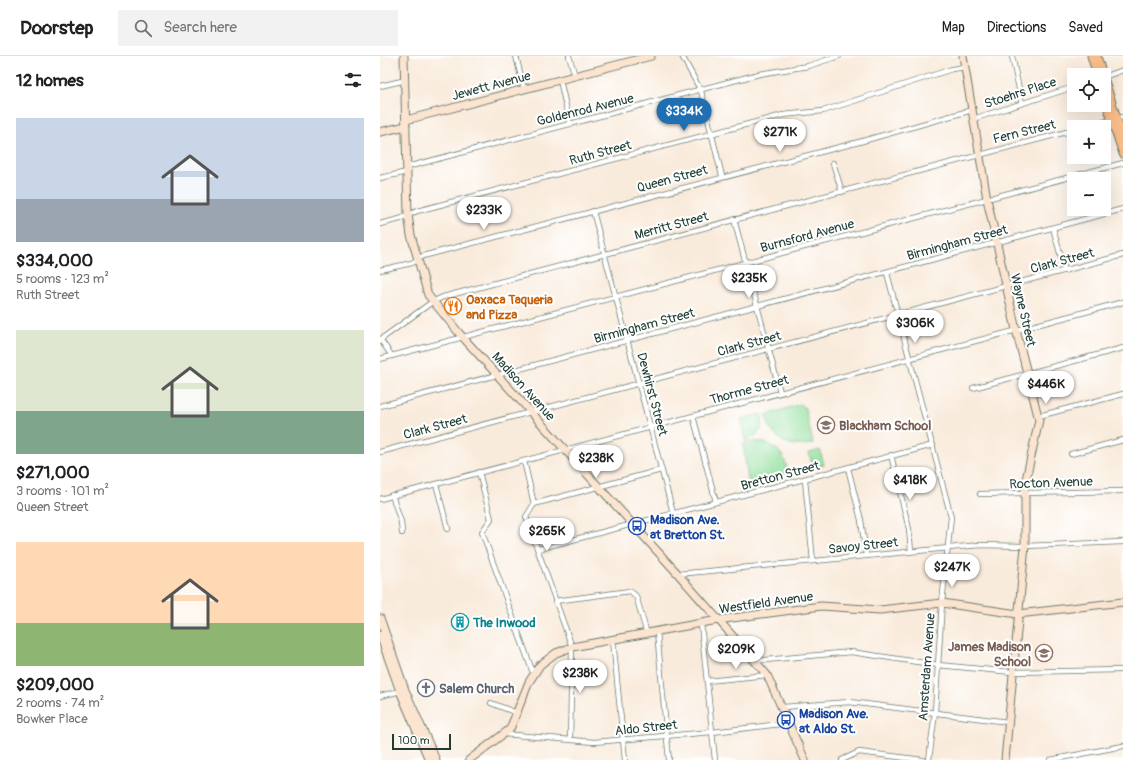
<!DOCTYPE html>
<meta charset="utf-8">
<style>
body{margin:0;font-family:Pangolin,sans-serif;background:#f2f2f2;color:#202124;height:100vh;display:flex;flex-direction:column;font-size:15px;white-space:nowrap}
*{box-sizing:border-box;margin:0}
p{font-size:13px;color:#757577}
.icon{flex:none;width:22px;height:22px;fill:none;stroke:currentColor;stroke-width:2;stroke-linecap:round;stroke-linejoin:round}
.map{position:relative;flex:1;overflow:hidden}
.side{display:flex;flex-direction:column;background:#fff;width:380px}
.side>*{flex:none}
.controls{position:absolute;left:687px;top:12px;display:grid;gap:8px}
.controls a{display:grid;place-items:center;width:44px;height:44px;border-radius:0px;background:#fff;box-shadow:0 4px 16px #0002;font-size:20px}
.scale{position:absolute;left:12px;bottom:10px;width:59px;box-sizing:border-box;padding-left:4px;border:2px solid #1f3d34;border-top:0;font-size:11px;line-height:14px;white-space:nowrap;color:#1f3d34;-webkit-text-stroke:3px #fff;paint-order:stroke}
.price{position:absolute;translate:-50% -34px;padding:0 9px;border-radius:14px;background:#fff;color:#222;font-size:13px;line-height:26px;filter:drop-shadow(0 1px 2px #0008)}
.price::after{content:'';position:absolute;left:50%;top:24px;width:12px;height:9px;margin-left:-6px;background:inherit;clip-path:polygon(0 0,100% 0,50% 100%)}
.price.selected{background:#1f6fb2;color:#fff}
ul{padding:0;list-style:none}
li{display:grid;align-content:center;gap:8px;height:212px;padding:0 16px}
li span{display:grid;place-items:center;height:124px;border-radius:0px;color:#555}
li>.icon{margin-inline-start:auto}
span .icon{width:72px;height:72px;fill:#fffc;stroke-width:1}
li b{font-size:17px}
h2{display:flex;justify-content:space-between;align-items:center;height:48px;padding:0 16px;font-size:17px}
header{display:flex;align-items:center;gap:24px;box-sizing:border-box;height:56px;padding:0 20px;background:#fff;border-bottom:1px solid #e0e0e0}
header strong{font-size:19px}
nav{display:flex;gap:22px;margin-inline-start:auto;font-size:14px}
.search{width:280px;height:36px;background:#f2f2f2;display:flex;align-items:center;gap:10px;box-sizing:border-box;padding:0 14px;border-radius:0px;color:#757577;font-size:15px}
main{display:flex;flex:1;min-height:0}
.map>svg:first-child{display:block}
.green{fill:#90de9b;stroke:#588e68}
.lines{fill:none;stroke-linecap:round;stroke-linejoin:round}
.street-casing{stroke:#6b7a6e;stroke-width:6}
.secondary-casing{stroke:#6b7a6e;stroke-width:9}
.primary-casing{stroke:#6b7a6e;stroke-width:9}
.street{stroke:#fff;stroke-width:4.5}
.secondary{stroke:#fce5d0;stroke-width:7}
.primary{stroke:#f8bd89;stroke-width:7}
.labels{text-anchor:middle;stroke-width:4;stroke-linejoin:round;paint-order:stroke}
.street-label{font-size:13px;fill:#1f3d34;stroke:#fff}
.food-label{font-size:13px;font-weight:bold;fill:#c56008;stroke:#fff;text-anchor:start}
.education-label{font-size:13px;font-weight:bold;fill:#785e54;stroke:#fff;text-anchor:start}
.transit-label{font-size:13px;font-weight:bold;fill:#164399;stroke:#fff;text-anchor:start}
.culture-label{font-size:13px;font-weight:bold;fill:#0d838f;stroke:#fff;text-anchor:start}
.worship-label{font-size:13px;font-weight:bold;fill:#5b616d;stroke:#fff;text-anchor:start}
</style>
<header>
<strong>Doorstep</strong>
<div class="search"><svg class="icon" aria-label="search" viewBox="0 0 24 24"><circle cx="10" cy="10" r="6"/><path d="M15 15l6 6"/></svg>Search here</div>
<nav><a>Map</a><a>Directions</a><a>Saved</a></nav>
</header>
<main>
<section class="side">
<h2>12 homes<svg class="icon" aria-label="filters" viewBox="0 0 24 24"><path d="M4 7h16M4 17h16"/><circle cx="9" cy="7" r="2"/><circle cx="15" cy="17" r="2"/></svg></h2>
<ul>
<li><span style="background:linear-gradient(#c9d6e8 65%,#9aa5b1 0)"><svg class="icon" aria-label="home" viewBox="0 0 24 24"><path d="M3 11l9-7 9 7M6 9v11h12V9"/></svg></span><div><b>$334,000</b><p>5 rooms · 123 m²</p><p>Ruth Street</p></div></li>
<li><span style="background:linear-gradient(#dfe7d0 65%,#7fa58c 0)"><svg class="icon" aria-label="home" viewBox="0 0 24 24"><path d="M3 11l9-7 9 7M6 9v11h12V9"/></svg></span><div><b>$271,000</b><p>3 rooms · 101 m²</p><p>Queen Street</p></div></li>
<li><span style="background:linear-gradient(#ffd9b3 65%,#8fb573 0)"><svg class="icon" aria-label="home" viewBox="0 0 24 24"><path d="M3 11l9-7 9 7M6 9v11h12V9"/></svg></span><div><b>$209,000</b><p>2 rooms · 74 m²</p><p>Bowker Place</p></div></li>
</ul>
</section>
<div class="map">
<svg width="743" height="704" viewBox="0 0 743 704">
<rect width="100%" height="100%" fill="#fff"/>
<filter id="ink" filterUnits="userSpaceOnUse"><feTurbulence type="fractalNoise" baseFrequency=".025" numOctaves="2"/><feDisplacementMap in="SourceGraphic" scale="8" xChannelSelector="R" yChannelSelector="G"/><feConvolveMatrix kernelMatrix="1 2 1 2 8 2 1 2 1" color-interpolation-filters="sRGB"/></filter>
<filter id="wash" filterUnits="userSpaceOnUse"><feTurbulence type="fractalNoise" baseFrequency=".012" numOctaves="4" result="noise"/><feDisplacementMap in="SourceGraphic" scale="16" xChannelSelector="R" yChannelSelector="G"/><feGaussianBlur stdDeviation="0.9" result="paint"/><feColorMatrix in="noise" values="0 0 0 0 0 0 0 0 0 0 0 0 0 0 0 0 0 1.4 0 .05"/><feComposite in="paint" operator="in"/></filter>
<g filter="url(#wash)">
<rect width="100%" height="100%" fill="#f9ebdb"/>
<g class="green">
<path d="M420 348 425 352 433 387C411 395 389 382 386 359Z"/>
<path d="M381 358C386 371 378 381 365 385L361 363Z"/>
<path d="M374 385C392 386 407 397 407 417L371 426 368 424 363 388Z"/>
<path d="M440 394 444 409 433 412 429 397Z"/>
</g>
</g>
<g filter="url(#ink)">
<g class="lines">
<defs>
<g id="street">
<path d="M136 0 144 33"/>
<path d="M189 0 195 20"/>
<path d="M302 0 321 35 342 120"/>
<path d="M632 0 642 47"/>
<path d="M724 21 743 14"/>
<path d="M180 24 190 68"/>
<path d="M0 30 26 24"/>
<path d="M593 63 694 31"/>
<path d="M704 71 743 61"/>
<path d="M453 107 462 136"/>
<path d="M27 111 379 18 428 10 459 0"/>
<path d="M0 122 27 116"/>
<path d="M213 155 293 457"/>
<path d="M354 163 400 336"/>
<path d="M0 168 20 163 37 155 403 59 443 55 572 13 585 11"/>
<path d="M673 172 685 215"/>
<path d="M0 214 32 207 43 200 479 86 592 54"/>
<path d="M507 217 571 461 562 547 555 656 549 704"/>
<path d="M0 283 12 300"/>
<path d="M0 284 52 246 63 241 694 74"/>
<path d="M0 303 743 107"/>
<path d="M593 332 743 292"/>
<path d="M0 350 743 153"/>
<path d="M313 360 336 446"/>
<path d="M659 360 743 338"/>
<path d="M0 396 743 199"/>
<path d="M691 398 743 384"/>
<path d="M511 399 529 473 531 495"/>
<path d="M144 405 154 448 146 461 192 591 190 683"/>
<path d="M468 412 481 464 486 499"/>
<path d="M99 416 111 463 102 476 153 617"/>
<path d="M425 424 433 505"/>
<path d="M56 428 68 473"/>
<path d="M600 438 743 435"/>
<path d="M12 439 21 466 22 477"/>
<path d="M0 443 743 246"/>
<path d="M154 448 281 414"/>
<path d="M158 493 553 389"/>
<path d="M298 518 600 489 645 490 743 486"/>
<path d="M175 545 250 535 256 540 267 578"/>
<path d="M321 568 335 704"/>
<path d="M277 576 289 704"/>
<path d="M233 584 245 704"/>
<path d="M374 605 471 596 558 609 632 616 743 614"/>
<path d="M327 625 387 619"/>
<path d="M0 640 21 635"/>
<path d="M111 647 137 657"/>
<path d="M403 651 470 646 628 666"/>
<path d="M124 678 214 686 332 676 410 667"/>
<path d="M462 704 479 696 543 704"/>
<path d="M670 704 743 690"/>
</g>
<g id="secondary">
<path d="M24 0 28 159 31 179 48 239 79 277 298 518 387 619 425 704"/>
<path d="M583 0 607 143 636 274 659 364 645 428V490L625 704"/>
<path d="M26 64 271 0"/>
<path d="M0 76 26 70"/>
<path d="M0 562 25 634 56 704"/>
<path d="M0 579 20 635 49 704"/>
<path d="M89 704 130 673 149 626 160 609 176 597 192 591 338 564 441 550 500 554 562 547 638 558 743 546"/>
</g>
<g id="primary">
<path d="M711 0 717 19"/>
<path d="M717 0 723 19"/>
<path d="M724 22 743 81"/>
<path d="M724 41 743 98"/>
</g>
</defs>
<use href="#street" class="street-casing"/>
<use href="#secondary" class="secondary-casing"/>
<use href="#primary" class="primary-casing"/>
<use href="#street" class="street"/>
<use href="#secondary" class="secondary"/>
<use href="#primary" class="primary"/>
</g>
</g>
<defs>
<symbol id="restaurant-ring" viewBox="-11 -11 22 22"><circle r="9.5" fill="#fff" stroke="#e8710a" stroke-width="1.5"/><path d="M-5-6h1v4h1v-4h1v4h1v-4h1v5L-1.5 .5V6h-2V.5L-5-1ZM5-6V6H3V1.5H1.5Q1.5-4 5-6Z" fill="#e8710a"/></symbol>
<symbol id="school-ring" viewBox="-11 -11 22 22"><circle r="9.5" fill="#fff" stroke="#8d6e63" stroke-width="1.5"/><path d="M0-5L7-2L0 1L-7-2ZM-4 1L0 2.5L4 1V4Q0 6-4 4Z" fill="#8d6e63"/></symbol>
<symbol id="bus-ring" viewBox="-11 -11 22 22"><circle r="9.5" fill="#fff" stroke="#1a4fb4" stroke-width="1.5"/><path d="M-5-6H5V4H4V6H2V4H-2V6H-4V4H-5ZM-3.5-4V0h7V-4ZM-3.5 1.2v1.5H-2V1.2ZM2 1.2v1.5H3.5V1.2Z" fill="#1a4fb4"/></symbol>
<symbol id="building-ring" viewBox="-11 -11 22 22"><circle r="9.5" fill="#fff" stroke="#0f9aa8" stroke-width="1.5"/><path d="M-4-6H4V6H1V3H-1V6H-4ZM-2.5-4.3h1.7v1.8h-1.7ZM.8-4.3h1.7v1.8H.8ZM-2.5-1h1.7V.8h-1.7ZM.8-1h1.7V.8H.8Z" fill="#0f9aa8"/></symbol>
<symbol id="church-ring" viewBox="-11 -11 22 22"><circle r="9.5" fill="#fff" stroke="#6b7280" stroke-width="1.5"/><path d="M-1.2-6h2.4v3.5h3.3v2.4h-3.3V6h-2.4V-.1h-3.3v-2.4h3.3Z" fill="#6b7280"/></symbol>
</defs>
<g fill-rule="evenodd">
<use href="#restaurant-ring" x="63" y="240" width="20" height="20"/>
<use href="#school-ring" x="436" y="359" width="20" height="20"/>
<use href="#bus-ring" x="247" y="460" width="20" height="20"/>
<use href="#building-ring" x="70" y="556" width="20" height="20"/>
<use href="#school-ring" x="654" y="587" width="20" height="20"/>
<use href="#church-ring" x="36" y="622" width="20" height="20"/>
<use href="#bus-ring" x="396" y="654" width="20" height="20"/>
</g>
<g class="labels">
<g class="street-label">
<text transform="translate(111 29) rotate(-15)" y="5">Jewett Avenue</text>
<text transform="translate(640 36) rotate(-18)" y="5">Stoehrs Place</text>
<text transform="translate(205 53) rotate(-14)" y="5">Goldenrod Avenue</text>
<text transform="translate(644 75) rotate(-14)" y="5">Fern Street</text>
<text transform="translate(220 96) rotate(-15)" y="5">Ruth Street</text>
<text transform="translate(292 122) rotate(-15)" y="5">Queen Street</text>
<text transform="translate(291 169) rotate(-15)" y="5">Merritt Street</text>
<text transform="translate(427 179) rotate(-15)" y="5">Burnsford Avenue</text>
<text transform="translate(577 186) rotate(-15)" y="5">Birmingham Street</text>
<text transform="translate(682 204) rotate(-15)" y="5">Clark Street</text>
<text transform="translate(644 254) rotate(77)" y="5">Wayne Street</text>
<text transform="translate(264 269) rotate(-15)" y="5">Birmingham Street</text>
<text transform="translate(369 287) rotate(-15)" y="5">Clark Street</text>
<text transform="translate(144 330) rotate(48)" y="5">Madison Avenue</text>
<text transform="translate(369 333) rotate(-15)" y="5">Thorme Street</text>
<text transform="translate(273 338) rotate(75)" y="5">Dewhirst Street</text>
<text transform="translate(55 370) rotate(-15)" y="5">Clark Street</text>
<text transform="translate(400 419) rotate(-15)" y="5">Bretton Street</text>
<text transform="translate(671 426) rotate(-2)" y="5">Rocton Avenue</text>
<text transform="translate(483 489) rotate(-6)" y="5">Savoy Street</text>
<text transform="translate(386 546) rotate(-8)" y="5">Westfield Avenue</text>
<text transform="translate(546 611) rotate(-86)" y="5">Amsterdam Avenue</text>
<text transform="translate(266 671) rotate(-6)" y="5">Aldo Street</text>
</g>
<g class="food-label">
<text x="86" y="248">Oaxaca Taqueria<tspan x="86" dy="15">and Pizza</tspan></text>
</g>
<g class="education-label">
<text x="459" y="374">Blackham School</text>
<text x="651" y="595" text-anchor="end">James Madison<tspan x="651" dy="15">School</tspan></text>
</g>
<g class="transit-label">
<text x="270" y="468">Madison Ave.<tspan x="270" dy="15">at Bretton St.</tspan></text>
<text x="419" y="662">Madison Ave.<tspan x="419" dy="15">at Aldo St.</tspan></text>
</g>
<g class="culture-label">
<text x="93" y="571">The Inwood</text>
</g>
<g class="worship-label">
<text x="59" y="637">Salem Church</text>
</g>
</g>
</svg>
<div class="controls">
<a><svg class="icon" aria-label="locate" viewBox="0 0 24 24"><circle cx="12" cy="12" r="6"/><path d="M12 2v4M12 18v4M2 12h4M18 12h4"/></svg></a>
<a>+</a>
<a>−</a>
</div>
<div class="scale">100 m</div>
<b class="price selected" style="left:304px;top:76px">$334K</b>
<b class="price" style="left:400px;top:97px">$271K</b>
<b class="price" style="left:104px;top:175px">$233K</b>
<b class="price" style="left:369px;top:243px">$235K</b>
<b class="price" style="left:535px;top:288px">$306K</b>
<b class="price" style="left:666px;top:349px">$446K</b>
<b class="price" style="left:216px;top:423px">$238K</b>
<b class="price" style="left:530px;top:445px">$418K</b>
<b class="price" style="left:167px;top:496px">$265K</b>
<b class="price" style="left:572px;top:532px">$247K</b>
<b class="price" style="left:356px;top:614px">$209K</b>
<b class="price" style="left:200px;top:638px">$238K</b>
</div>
</main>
